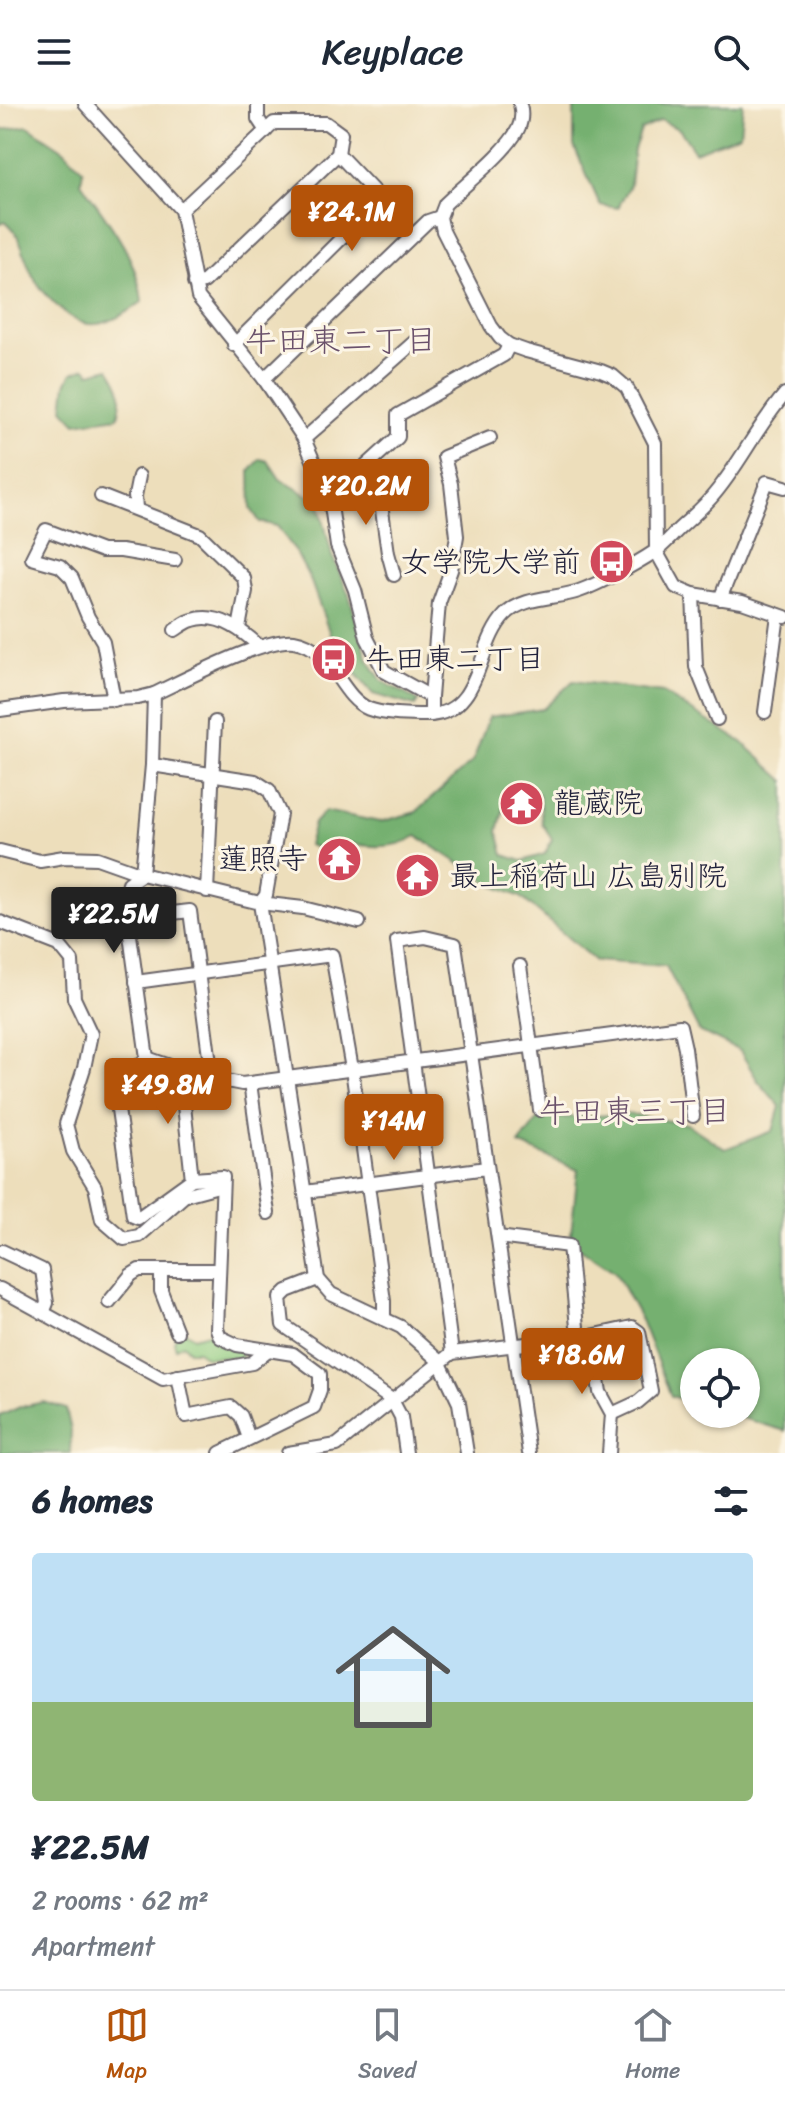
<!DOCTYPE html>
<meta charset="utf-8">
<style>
body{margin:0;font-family:Sriracha,"Klee One",sans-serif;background:#f6f6f7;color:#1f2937;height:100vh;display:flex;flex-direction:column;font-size:30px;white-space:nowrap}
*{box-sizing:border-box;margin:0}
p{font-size:26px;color:#747a83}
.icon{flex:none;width:44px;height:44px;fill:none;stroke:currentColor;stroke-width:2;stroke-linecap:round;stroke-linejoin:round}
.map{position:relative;height:1349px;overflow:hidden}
.details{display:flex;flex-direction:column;background:#fff;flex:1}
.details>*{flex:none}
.controls{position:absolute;left:680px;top:1244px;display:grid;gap:16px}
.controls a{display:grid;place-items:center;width:80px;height:80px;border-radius:50%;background:#fff;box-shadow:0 2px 6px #0004;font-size:40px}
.price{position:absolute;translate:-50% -68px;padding:0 18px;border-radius:8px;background:#b45309;color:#fff;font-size:26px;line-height:52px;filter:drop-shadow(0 2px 4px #0008)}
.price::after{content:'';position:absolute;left:50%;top:48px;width:24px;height:18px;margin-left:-12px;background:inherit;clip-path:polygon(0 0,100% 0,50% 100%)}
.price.active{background:#222;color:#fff}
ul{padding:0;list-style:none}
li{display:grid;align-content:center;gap:16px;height:424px;padding:0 32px}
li+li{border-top:2px solid #e0e1e3}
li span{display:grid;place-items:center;height:248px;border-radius:8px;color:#555}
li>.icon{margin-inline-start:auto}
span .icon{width:144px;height:144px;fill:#fffc;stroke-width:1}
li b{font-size:34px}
h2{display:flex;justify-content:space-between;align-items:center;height:96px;padding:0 32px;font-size:34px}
header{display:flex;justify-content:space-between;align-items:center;height:104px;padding:0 32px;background:#fff;font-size:36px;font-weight:600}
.menu{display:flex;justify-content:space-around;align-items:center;height:112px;border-top:2px solid #e0e1e3;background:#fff;font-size:22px;color:#747a83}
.menu a{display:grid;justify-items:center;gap:4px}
.menu .active{color:#b45309}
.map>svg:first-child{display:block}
.green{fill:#90cc81;stroke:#59775e;stroke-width:2}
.forest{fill:#74b06f;stroke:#4b6955;stroke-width:2;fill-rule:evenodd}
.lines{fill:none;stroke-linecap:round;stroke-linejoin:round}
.minor-casing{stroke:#696468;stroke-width:16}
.minor{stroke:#fff;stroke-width:12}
.labels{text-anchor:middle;stroke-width:6;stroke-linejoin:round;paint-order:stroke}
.poi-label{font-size:30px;fill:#22223b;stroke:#fcf5e5;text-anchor:start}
.neighbourhood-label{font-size:32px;fill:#6a516b;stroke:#fcf5e5}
</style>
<header><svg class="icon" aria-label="menu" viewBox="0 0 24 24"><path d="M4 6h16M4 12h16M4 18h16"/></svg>Keyplace<svg class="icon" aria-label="search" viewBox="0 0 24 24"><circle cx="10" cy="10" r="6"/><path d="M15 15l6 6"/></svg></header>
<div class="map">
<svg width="785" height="1349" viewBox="0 0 785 1349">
<rect width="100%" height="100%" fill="#fcf5e5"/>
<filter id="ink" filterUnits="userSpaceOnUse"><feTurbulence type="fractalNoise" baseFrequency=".0125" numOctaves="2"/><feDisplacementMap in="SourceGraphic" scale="16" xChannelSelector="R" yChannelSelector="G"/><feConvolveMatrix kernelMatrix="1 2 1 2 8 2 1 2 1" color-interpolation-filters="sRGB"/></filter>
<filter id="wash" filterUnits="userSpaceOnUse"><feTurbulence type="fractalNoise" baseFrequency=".006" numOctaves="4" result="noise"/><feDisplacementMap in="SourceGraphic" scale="32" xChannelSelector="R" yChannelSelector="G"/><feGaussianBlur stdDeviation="1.8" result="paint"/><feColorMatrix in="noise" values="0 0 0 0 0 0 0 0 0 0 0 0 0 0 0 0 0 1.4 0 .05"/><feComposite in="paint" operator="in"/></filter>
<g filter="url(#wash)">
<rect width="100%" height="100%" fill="#eddebb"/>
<path class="green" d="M179 1223 194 1233 215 1227 240 1246 242 1254 206 1253 197 1247H189L183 1240 176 1244 174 1238Z"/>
<g class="forest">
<path d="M574 0H743L740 30 695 48 680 26 661 16 641 26 634 45 630 81 618 104 600 101 574 42Z"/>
<path d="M28 22 64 46 83 66 81 78C106 115 138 152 142 198 127 209 103 225 83 219 65 214 42 188 33 172 22 152 24 132 5 117L0 120V26Z"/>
<path d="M86 264 90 269 109 264C122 284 124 289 118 313L76 319 63 305 66 280 72 269Z"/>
<path d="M260 355 268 357 280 375 319 398 332 452 349 491 368 556 382 577 418 597 415 602 373 590 356 570 334 541 310 475 294 445 277 422 260 418 251 405 250 367Z"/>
<path d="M573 577 663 589 742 638 785 677V1327L729 1310H746V1258H694V1299L671 1292 641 1216 615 1168 570 1138 578 1066 519 1040 538 1015 629 1010 687 1020 725 1045 773 1027 780 1002 758 977 740 947 699 927 666 862 595 857 521 793 494 782 417 732C392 748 361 742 332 736L320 745 308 741 314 719 325 707 380 718 416 708 473 657 489 613 543 605ZM508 687 539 690 542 719 552 735 545 750 522 757 504 751 498 727Z"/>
<path d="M44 1298 66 1305 71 1326 70 1349H0V1312L20 1303Z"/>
</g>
</g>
<g filter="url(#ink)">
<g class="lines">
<defs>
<g id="minor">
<path d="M85 0 181 106 198 193 264 275 304 335 330 395 337 442 355 486 367 534 384 567 431 593V611"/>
<path d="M258 0V15L266 27"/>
<path d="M520 0C522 8 522 17 518 25 507 48 464 81 445 100L440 113 443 127 491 222 500 234 509 241 526 247 601 267 613 272 627 284 655 339 656 447 676 483 693 490 742 498 785 513"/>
<path d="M181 106 274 19H326L341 30 338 50 204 178 194 179"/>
<path d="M234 241 381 95 338 50"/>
<path d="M264 275 428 117 440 113"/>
<path d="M304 335 420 233"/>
<path d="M371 359 376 364 388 449 394 471"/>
<path d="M101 392 200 431 244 474 246 487 239 524"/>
<path d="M330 395 398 333V311L504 251 509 241"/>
<path d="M136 404 135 392 139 372"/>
<path d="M693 490 696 563 717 615"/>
<path d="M720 495 767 378 785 383"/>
<path d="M175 526C180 523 187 517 193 516 217 508 243 527 259 542"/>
<path d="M154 590 152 661 142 770 260 799 318 1175 331 1190 401 1223 439 1257 459 1299 467 1349"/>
<path d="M431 593 439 499 451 466 457 432 451 380 444 353 490 334"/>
<path d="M114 596 103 538 88 513 72 474 60 462 32 454 46 426 102 447H121L175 456"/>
<path d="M0 606 64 597 138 594 154 590C184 576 265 533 294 537 333 543 338 592 369 605 385 611 412 611 429 611 482 609 476 541 505 511 523 492 556 495 579 487 599 480 636 460 654 448 664 442 672 431 681 423 691 414 702 404 711 394 739 363 756 323 785 290"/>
<path d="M765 608 778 511"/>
<path d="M152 661 255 677 269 686 280 710 266 791 260 799 303 804 359 818"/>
<path d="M0 747 40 757 64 753 97 754 142 770"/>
<path d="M142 770 129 779 125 795 147 954"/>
<path d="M207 787 215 618"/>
<path d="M128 814 190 807 212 974"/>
<path d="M0 818 59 841 72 857 74 894 91 930 84 964 66 1020 73 1047 95 1083 102 1116 124 1135 139 1132 185 1091 222 1081"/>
<path d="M520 862 540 1006"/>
<path d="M136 878 332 851 352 965 384 1197V1215"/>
<path d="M180 965 192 1075"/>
<path d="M250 979 268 1109"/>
<path d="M305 1088 487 1064"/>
<path d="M498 1133 569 1142 578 1233"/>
<path d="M2 1147 42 1166 47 1199 43 1209"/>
<path d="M161 1166V1187L177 1228"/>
<path d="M318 1175 287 1187 280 1194 283 1221 392 1296 401 1313 406 1349"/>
<path d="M0 1185 163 1275 252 1259 268 1246"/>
<path d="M109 1198 131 1171 139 1166H219"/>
<path d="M591 1232 600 1288 612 1310 609 1349"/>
<path d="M452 1249 397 837 425 833 455 840 529 1349"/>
<path d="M178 1272 186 1312 231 1303 241 1312 249 1334"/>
<path d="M220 1349 314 1303 320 1286V1270L293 1250 237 1241 220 1233 217 1225 223 1073 192 1075 138 1114 133 1112 115 984 147 954 196 971 242 980 680 922 685 944 693 1012"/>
<path d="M288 1349 337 1341 452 1249 591 1232 632 1223 639 1228 651 1287 638 1298 612 1310"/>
</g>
</defs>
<use href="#minor" class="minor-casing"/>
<use href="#minor" class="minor"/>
</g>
</g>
<defs>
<symbol id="bus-disc" viewBox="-11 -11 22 22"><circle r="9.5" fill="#d1495b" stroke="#fcf5e5"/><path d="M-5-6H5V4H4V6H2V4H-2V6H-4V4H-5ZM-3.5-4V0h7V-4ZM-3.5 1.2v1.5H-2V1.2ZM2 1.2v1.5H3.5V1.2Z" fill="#fff"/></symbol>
<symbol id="temple-disc" viewBox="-11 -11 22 22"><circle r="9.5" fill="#d1495b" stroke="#fcf5e5"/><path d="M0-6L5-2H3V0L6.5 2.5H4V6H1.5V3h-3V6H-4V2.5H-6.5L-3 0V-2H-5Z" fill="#fff"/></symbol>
</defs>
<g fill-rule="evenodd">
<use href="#bus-disc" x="586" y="432" width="51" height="51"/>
<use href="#bus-disc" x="308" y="530" width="51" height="51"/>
<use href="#temple-disc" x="496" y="674" width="51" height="51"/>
<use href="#temple-disc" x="314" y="730" width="51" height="51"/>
<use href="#temple-disc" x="392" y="746" width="51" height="51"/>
</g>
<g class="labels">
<g class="poi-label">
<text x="581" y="468" text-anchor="end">女学院大学前</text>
<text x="365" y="565">牛田東二丁目</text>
<text x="553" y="709">龍蔵院</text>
<text x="308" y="765" text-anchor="end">蓮照寺</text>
<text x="449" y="782">最上稲荷山 広島別院</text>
</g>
<g class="neighbourhood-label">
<text x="341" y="247">牛田東二丁目</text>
<text x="635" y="1018">牛田東三丁目</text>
</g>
</g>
</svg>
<div class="controls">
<a><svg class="icon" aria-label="locate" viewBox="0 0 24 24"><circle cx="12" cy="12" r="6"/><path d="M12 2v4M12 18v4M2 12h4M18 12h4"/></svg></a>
</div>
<b class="price" style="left:352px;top:149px">¥24.1M</b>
<b class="price" style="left:366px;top:423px">¥20.2M</b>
<b class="price active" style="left:114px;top:851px">¥22.5M</b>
<b class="price" style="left:168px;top:1022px">¥49.8M</b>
<b class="price" style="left:394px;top:1058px">¥14M</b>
<b class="price" style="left:582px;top:1292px">¥18.6M</b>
</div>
<section class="details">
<h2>6 homes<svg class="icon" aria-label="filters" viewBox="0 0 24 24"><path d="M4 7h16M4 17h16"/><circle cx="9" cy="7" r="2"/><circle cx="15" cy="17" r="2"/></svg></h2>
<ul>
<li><span style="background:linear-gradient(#bfe0f5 60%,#8fb573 0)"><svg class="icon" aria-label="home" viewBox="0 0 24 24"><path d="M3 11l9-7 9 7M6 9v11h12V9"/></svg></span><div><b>¥22.5M</b><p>2 rooms · 62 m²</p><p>Apartment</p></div></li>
</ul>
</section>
<nav class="menu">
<a class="active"><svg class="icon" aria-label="map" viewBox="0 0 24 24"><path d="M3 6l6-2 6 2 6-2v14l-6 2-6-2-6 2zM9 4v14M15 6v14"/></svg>Map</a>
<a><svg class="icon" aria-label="saved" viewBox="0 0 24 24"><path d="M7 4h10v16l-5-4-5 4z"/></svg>Saved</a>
<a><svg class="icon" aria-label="home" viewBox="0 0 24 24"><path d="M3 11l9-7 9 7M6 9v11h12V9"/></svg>Home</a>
</nav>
